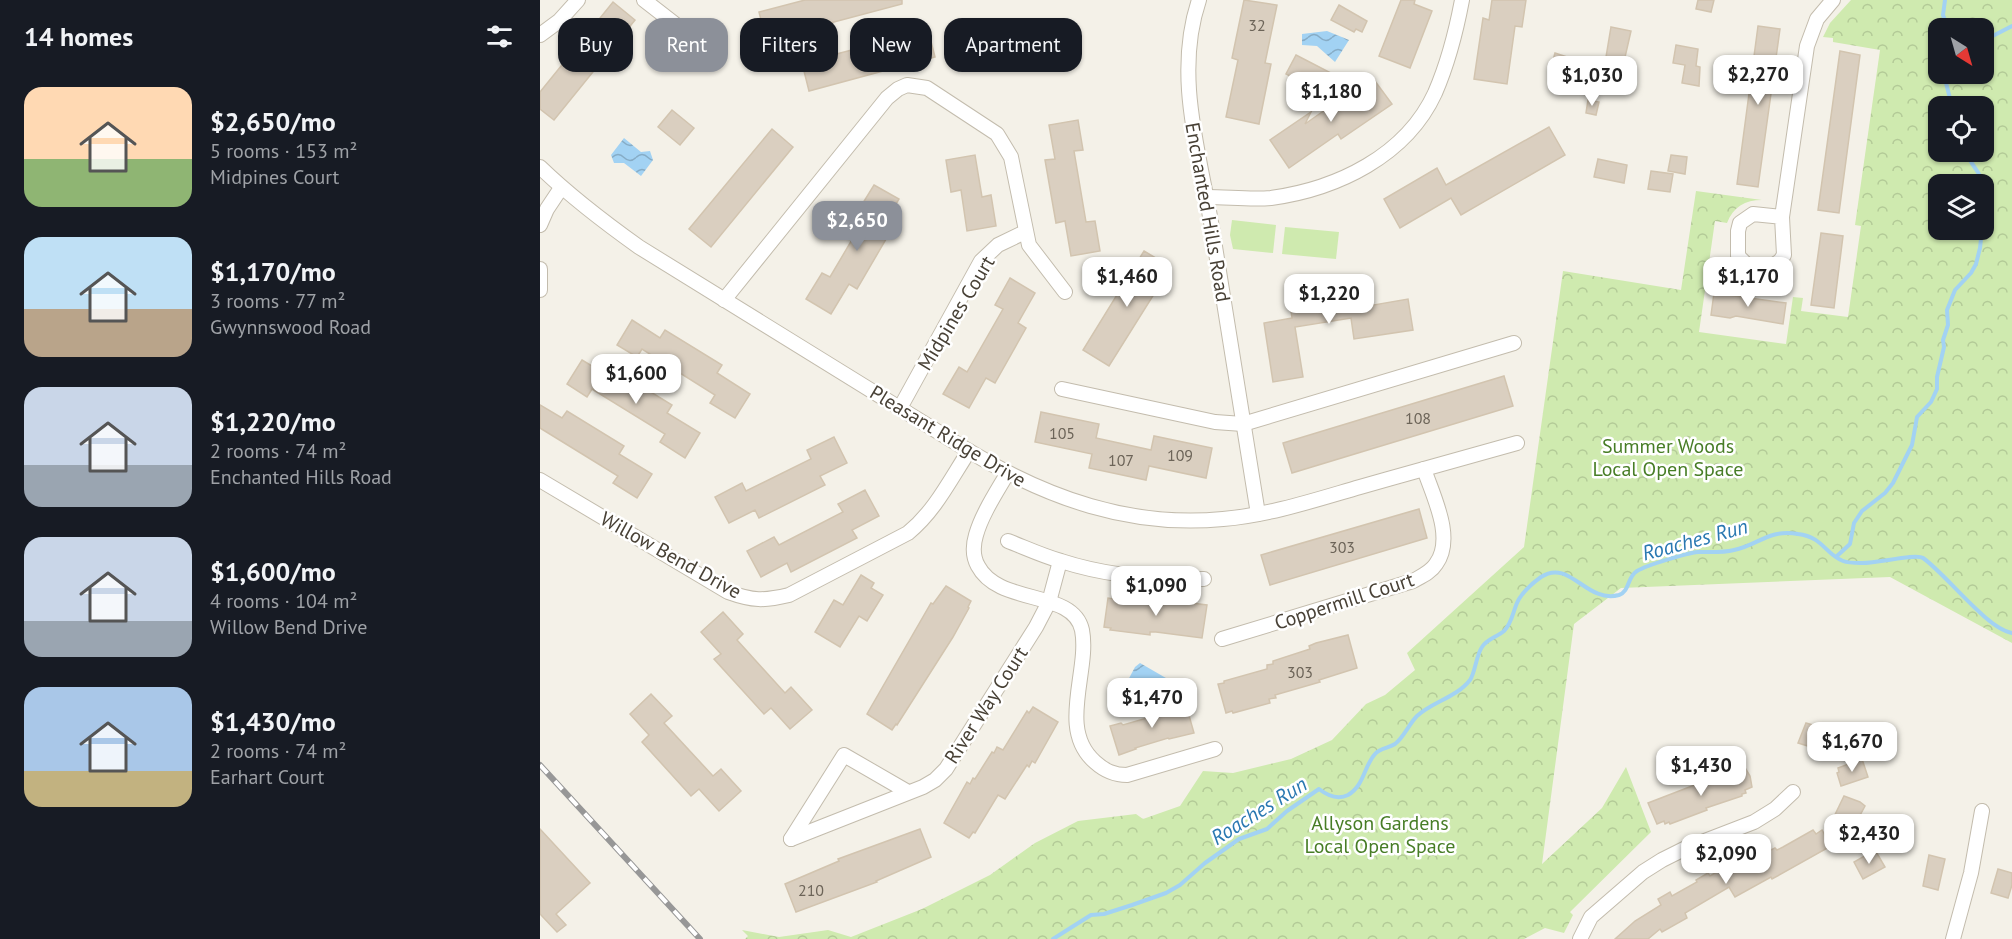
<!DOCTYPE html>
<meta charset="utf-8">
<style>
body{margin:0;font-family:"PT Sans",sans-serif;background:#20242c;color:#f1f3f6;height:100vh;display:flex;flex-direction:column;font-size:22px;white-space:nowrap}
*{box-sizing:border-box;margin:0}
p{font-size:20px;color:#9ea1a6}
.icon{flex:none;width:33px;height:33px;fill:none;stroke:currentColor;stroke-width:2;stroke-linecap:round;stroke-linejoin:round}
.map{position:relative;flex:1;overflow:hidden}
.drawer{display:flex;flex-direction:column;background:#171b24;width:540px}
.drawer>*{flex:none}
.guide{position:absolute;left:18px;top:18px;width:570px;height:54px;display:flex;gap:12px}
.needle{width:39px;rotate:143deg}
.buttons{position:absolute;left:1388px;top:18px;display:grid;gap:12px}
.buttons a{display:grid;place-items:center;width:66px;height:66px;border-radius:12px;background:#171b24;box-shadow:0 2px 4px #0004;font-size:30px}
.price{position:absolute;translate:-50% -51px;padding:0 14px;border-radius:12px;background:#fff;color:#222;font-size:20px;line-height:39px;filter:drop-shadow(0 2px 3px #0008)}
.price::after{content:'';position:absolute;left:50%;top:36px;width:18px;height:14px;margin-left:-9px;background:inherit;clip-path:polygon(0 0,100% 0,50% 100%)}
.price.on{background:#8c9099;color:#fff}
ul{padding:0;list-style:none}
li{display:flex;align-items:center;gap:18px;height:150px;padding:0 24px}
li span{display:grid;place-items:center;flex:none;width:168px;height:120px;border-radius:18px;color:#555}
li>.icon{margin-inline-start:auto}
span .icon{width:72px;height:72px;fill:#fffc;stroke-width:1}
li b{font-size:26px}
h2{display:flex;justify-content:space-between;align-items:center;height:72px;padding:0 24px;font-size:26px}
.pill{padding:0 21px;border-radius:18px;background:#171b24;box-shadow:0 2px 4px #0004;font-size:21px;line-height:54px}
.pill.on{background:#8c9099;color:#fff}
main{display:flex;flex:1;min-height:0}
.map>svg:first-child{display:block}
.forest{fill:url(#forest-crowns);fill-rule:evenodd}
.pitch{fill:#cfeaaf}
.water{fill:url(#water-waves)}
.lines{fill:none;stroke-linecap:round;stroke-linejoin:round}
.stream{stroke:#a2d2f3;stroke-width:4}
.building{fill:#dacfc0;stroke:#d2c4af;stroke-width:1.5}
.street-casing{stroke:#c3bcad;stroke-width:16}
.street{stroke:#fff;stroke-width:14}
.rail-casing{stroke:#979797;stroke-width:6}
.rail{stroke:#fff;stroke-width:4;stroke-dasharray:11;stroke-linecap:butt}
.labels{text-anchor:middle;stroke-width:5;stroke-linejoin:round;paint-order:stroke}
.number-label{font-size:16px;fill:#6c6458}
.street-label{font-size:20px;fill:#484136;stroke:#fff}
.park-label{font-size:20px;fill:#477d26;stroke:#fff}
.water-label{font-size:21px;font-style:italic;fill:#2978b1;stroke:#fff}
</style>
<main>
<section class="drawer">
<h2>14 homes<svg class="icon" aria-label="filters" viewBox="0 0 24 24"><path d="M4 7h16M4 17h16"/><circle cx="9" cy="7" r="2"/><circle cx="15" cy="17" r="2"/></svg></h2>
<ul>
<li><span style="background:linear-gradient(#ffd9b3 60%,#8fb573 0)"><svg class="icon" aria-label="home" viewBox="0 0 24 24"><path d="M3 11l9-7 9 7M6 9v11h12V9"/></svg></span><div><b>$2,650/mo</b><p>5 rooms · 153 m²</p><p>Midpines Court</p></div></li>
<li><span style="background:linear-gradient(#bfe0f5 60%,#b9a48a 0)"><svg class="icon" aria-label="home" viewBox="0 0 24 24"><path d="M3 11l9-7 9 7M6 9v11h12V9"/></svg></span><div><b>$1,170/mo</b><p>3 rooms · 77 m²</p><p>Gwynnswood Road</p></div></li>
<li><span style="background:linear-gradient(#c9d6e8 65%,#9aa5b1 0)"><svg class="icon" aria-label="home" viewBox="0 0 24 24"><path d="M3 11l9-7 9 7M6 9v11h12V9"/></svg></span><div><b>$1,220/mo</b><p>2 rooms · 74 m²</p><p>Enchanted Hills Road</p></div></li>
<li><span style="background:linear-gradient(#c9d6e8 70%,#9aa5b1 0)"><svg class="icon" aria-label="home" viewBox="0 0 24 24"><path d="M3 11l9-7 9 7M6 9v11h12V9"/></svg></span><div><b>$1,600/mo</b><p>4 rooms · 104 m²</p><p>Willow Bend Drive</p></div></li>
<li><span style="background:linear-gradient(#a9c7e8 70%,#c2b280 0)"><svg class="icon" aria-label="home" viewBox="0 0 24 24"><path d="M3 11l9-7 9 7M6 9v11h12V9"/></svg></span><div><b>$1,430/mo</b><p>2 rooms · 74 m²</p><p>Earhart Court</p></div></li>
</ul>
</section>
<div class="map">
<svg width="1472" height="939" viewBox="0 0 1472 939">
<defs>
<pattern id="forest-crowns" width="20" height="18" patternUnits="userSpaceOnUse" patternTransform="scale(1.5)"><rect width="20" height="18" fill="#cfeaaf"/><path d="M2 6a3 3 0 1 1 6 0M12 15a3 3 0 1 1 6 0" fill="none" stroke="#b3ca97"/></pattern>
<pattern id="water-waves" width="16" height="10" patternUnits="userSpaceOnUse" patternTransform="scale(1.5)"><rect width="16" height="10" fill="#a2d2f3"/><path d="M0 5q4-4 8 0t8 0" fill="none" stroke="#86acc6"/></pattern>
</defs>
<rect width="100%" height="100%" fill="#f4f1e8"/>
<path class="forest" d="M1311 0H1472V643L1350 577 1081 588 1034 624 1002 864 1062 808 1086 767 1111 832 1030 912 1033 915 1024 933 1005 928 984 939H205L208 936 202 930 239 937 288 930 311 937 382 909 450 875 495 843 538 821 596 814 603 819 640 806 663 771 693 773 751 759 792 740 826 704 845 695 875 670 867 653 984 547 1023 271 1141 290 1156 191 1222 200C1205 200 1193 207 1187 223L1175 221 1159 332 1246 344 1253 297 1263 298 1261 311 1308 317 1321 226 1315 225 1340 50 1293 42V38L1283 37 1290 23ZM1443 28V74H1398V28ZM1443 106V152H1398V106ZM1443 184V230H1398V184Z"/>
<g class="pitch">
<path d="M692 220 736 225 733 253 693 249 690 235Z"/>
<path d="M745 227 799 232 796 259 742 254Z"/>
</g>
<g class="water">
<path d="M787 31 809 40 795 62 777 46 762 45V34Z"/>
<path d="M84 138 101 152 110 151 113 160 101 176 84 163H74L71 155Z"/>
<path d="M600 663 638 685 640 688 639 694 582 712 579 711 575 706 576 703 595 667Z"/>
</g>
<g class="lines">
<g class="stream">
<path d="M1405 0 1403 15 1408 28"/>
<path d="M1443 41 1472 26"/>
<path d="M1407 74 1406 83 1412 106"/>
<path d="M1426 152C1432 169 1450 179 1443 200"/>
<path d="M1297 556 1310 544 1314 523 1322 511 1345 493 1353 483 1372 445 1377 417 1391 402 1397 389V377L1404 347 1403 340 1408 325 1407 310 1415 290 1431 273 1436 264 1440 248 1442 230"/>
<path d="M513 939 551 915 564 914 592 905 626 893 640 885 665 863 699 839 727 829 747 811 779 789C788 796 798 800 808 795 824 786 824 766 835 754 840 748 849 748 855 744 864 737 869 724 877 716 892 702 917 697 930 680 935 673 936 656 942 647 947 639 957 637 964 631 973 622 973 609 979 599 984 591 994 582 1001 577 1030 558 1046 604 1079 595 1090 591 1087 577 1097 571 1107 565 1147 553 1158 552 1170 552 1182 553 1194 550 1219 545 1228 529 1258 534 1283 537 1285 554 1303 561 1308 563 1316 563 1321 563 1335 564 1376 553 1383 558 1406 574 1447 629 1472 633"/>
</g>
</g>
<g class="building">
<path d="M265 0H362V4L226 40 219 12Z"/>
<path d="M704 0 737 5 725 63 731 64 719 124 686 117 698 60 692 58Z"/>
<path d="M861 0H875L874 4 892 11 870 68 839 56Z"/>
<path d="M952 0H986L982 27 975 26 967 84 934 79 943 18 949 20Z"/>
<path d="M1158 0H1174L1171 12 1156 9Z"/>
<path d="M73 2 95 20 14 120 0 109V92Z"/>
<path d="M799 5 827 21 822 32 816 29 814 32 791 20Z"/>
<path d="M1218 26 1240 29 1218 187 1197 184Z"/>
<path d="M1071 27 1091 31 1083 66 1065 63Z"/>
<path d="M388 30 395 57 269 91 262 63Z"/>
<path d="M1136 45 1158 49 1156 66 1160 67 1159 86 1142 83 1145 65 1133 63Z"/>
<path d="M1300 51 1320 55 1299 213 1278 210Z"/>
<path d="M1015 53 1039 61 1034 79 1010 71Z"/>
<path d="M756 55 791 73 781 92 746 74Z"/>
<path d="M832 77 852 104 801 139 798 134 749 168 730 140 771 112 765 124Z"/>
<path d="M1048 100 1059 102 1056 115 1046 113Z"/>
<path d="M132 110 154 128 140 145 118 127Z"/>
<path d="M538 120 543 150 534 151 546 222 555 221 560 251 531 256 525 221 516 223 505 160 515 159 509 125Z"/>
<path d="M1009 127 1025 155 921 215 911 198 860 228 844 199 897 168 906 185Z"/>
<path d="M232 129 253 147 171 247 149 229Z"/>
<path d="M435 155 442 197 451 195 456 226 427 231 421 190 411 192 406 160Z"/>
<path d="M1131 155 1147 157 1145 174 1128 171Z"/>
<path d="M1058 159 1087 165 1084 183 1054 177Z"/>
<path d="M1111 171 1133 174 1130 192 1108 189Z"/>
<path d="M334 185 359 199 341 229 349 234 317 289 309 284 291 314 266 299 282 273 290 277 326 216 318 211Z"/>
<path d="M1281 233 1303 236 1294 308 1271 305Z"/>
<path d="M604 251 631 267 569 366 543 350Z"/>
<path d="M470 278 495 293 478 323 486 328 455 383 446 378 429 408 403 394 419 367 427 372 463 309 455 305Z"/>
<path d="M807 287 811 309 868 299 873 330 814 339 811 318 755 327 763 377 733 382 724 323 752 318 749 297Z"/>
<path d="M1174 293 1246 303 1243 324 1196 316 1190 318 1171 315Z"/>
<path d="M92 320 120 338 125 330 182 365 177 373 210 394 195 418 170 403 175 395 102 349 97 357 77 345Z"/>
<path d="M42 360 70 377 75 370 132 405 127 413 160 433 145 458 120 442 125 434 52 389 47 397 27 384Z"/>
<path d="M964 376 973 406 752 473 743 443Z"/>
<path d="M0 405 22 418 27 411 84 446 79 454 112 474 97 498 73 483 78 476 0 428Z"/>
<path d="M501 412 559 424 556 438 611 450 614 436 672 448 666 478 609 466 606 480 549 468 552 454 495 442Z"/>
<path d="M294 437 307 463 280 476 285 485 219 518 215 510 189 523 175 497 202 483 206 491 271 459 267 450Z"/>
<path d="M325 490 339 516 312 530 317 538 251 572 247 563 221 577 207 551 234 537 239 545 303 512 298 504Z"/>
<path d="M879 509 887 538 730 585 721 555Z"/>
<path d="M321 575 334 583 331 588 343 595 327 621 319 616 300 647 275 632 294 600 303 605Z"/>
<path d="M406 586 431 601 428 607 429 608 413 637 357 725 356 724 352 730 327 714 391 603 393 604Z"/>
<path d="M575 597 627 604V600L667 605 662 638 616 632H610V635L570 630 571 628 564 627 568 598 574 599Z"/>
<path d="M183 612 203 634 197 640 245 693 251 687 272 710 250 729 231 708 224 714 174 659 181 654 161 632Z"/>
<path d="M808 635 817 668 779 680 780 682 735 695 736 698 729 699 730 703 693 713 692 711 686 713 678 684 684 683V681L727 669V665L733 664V661L770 649 769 646 776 643Z"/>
<path d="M111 694 132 716 124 723 173 776 181 769 201 791 179 811 159 789 151 796 102 742 109 735 90 714Z"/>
<path d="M646 705 654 733 629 739 628 738 595 748 596 749 579 755 570 726 581 723 583 725 621 714 620 711Z"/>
<path d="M493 707 518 722 495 763 492 761 489 767 487 765 465 799 458 795 435 833 433 832 429 838 404 823 427 782 430 784 433 778 435 779 452 752 454 753 457 747 463 750 487 711 489 713Z"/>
<path d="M1266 723 1294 731 1296 740H1291L1287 752 1258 743Z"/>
<path d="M1322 759 1328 777 1301 786 1297 773 1299 772 1298 768Z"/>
<path d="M1204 766 1210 776 1212 787 1205 790 1206 793 1202 794V796L1166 808 1167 810 1130 824 1129 822 1125 824 1124 821 1117 824 1108 803Z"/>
<path d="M1304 796 1320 802 1325 806 1311 832 1291 823Z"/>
<path d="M0 829 50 883 16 914 26 925 17 932 0 914Z"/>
<path d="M380 829 391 857 336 881 337 882 256 912 245 884 299 861 298 859Z"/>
<path d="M1273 830 1276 834 1282 830 1291 846 1232 879 1231 877 1195 897 1189 887 1145 913 1147 918 1122 932 1120 929 1108 939H1075L1095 921 1121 905 1118 899 1130 892 1132 896 1157 882 1156 880 1168 873 1170 876 1194 862 1199 871 1220 861 1217 855 1230 848 1231 850 1235 848 1237 850 1243 847Z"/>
<path d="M1335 850 1345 867 1323 879 1314 862Z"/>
<path d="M1389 855 1405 859 1398 890 1383 886Z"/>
<path d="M1458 869 1472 873V885L1468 898 1451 893Z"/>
</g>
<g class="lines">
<defs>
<g id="street">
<path d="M104 0 162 45"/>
<path d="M659 0C633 77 661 157 673 234 688 328 703 421 718 514"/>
<path d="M0 35 19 21 38 0"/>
<path d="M0 167C31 197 64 222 99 247L429 451C507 498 590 528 683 519 730 515 775 500 820 487 872 472 924 458 977 443"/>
<path d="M667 197C688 197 711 200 731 198 797 189 866 156 895 93 908 63 916 32 922 0"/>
<path d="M1242 217 1213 214 1200 223 1198 231V256L1209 267 1229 268 1240 261 1244 255 1242 217 1267 46 1277 19 1293 0"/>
<path d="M0 225 7 209 21 188"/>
<path d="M0 269V290"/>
<path d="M184 300 347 98 358 89 367 85 387 88 457 134 471 157 489 245 525 292"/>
<path d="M522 389 675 422 703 424 974 343"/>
<path d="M360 408 441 261 458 245 485 232"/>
<path d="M467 474C456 493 442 514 436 535 433 545 433 557 438 566 459 606 533 589 542 630 550 671 517 729 555 762 565 771 574 775 587 775L675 749"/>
<path d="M0 480 188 592C213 601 224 601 249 595L368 533C395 511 410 480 429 451"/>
<path d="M468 541C486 548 503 556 521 561 567 576 616 580 664 579"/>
<path d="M682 639 873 581C882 576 891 572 896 564 915 538 893 496 884 469"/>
<path d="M251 839 383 787 395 780 406 769 496 627 509 602 520 561"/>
<path d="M251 839 304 755 368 792"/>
<path d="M1040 939 1051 917 1103 872 1122 860 1144 849 1214 822 1235 809 1253 792"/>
<path d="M1413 939 1431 873 1442 811"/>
</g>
</defs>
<use href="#street" class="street-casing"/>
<use href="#street" class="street"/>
<defs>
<path id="rail" d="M0 765 160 939"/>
</defs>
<use href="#rail" class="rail-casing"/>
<use href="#rail" class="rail"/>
</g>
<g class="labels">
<g class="number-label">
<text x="717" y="31">32</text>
<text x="878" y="424">108</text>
<text x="522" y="439">105</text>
<text x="640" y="461">109</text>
<text x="581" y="466">107</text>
<text x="802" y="553">303</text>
<text x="760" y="678">303</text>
<text x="271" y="896">210</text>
</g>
<g class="street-label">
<text transform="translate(668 212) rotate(80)" y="7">Enchanted Hills Road</text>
<text transform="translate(416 313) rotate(-59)" y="7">Midpines Court</text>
<text transform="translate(408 436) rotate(31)" y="7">Pleasant Ridge Drive</text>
<text transform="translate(131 555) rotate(29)" y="7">Willow Bend Drive</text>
<text transform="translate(804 601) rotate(-18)" y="7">Coppermill Court</text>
<text transform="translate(446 705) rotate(-57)" y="7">River Way Court</text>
</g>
<g class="park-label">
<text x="1128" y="453">Summer Woods<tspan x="1128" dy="23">Local Open Space</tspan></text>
<text x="840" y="830">Allyson Gardens<tspan x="840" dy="23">Local Open Space</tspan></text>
</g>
<g class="water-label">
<text transform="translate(1155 540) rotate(-15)" y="7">Roaches Run</text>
<text transform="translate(719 811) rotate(-32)" y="7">Roaches Run</text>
</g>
</g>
</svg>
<div class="buttons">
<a><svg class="needle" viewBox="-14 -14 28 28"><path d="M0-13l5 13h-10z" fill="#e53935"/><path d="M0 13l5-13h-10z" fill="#9ea1a6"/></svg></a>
<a><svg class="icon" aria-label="locate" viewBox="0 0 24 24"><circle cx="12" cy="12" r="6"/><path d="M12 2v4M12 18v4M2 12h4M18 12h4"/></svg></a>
<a><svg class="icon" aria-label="layers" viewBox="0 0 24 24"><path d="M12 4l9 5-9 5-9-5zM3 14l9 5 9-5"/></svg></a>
</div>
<b class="price" style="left:1218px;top:106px">$2,270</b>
<b class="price" style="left:1052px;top:107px">$1,030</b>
<b class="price" style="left:791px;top:123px">$1,180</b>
<b class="price on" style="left:317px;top:252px">$2,650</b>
<b class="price" style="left:587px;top:308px">$1,460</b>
<b class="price" style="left:1208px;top:308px">$1,170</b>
<b class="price" style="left:789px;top:325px">$1,220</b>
<b class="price" style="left:96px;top:405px">$1,600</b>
<b class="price" style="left:616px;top:617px">$1,090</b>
<b class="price" style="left:612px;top:729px">$1,470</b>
<b class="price" style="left:1312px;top:773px">$1,670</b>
<b class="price" style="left:1161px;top:797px">$1,430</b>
<b class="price" style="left:1329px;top:865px">$2,430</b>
<b class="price" style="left:1186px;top:885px">$2,090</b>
<div class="guide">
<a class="pill">Buy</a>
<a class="pill on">Rent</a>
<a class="pill">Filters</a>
<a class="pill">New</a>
<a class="pill">Apartment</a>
</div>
</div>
</main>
